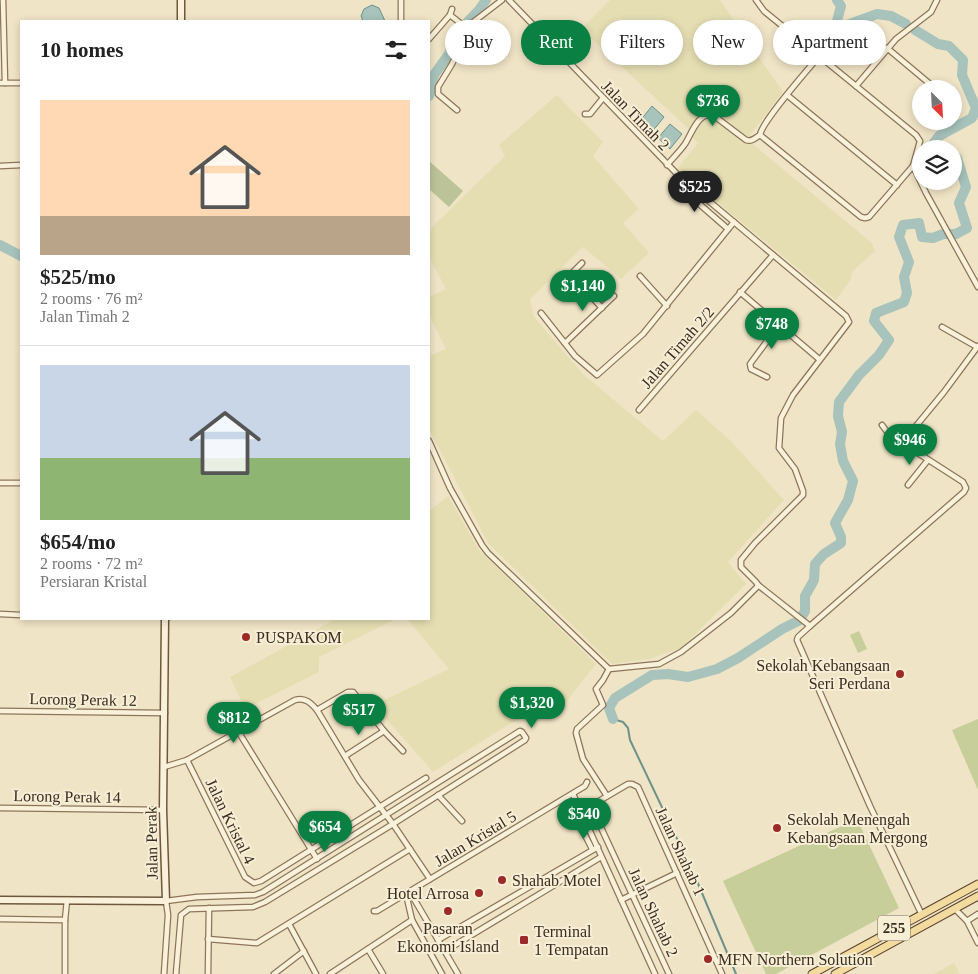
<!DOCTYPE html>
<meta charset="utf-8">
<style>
body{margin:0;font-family:"Times New Roman",serif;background:#f6f6f6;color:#222;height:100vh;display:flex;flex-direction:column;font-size:19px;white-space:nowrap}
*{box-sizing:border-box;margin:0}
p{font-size:16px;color:#767676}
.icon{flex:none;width:28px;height:28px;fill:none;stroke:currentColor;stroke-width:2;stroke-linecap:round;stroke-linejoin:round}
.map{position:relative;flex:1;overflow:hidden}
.drawer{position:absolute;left:20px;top:20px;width:410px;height:600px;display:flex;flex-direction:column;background:#fff;border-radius:0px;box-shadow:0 2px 8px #0003}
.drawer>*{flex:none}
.banner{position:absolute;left:445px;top:20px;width:458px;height:45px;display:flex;gap:10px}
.needle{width:32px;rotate:156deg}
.tools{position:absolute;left:912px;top:80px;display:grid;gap:10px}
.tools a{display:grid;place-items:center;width:50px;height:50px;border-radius:50%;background:#fff;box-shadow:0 2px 8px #0003;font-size:25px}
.price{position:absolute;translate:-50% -42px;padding:0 11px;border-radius:18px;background:#0b8043;color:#fff;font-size:16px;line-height:32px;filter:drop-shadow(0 1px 2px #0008)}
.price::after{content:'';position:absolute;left:50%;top:30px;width:15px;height:11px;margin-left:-8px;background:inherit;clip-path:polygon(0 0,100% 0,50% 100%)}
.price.selected{background:#222;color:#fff}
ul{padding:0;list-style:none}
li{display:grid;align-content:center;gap:10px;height:265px;padding:0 20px}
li+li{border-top:1px solid #e0e0e0}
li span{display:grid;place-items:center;height:155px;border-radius:0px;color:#555}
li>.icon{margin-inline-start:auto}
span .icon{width:90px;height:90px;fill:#fffc;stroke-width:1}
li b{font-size:21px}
h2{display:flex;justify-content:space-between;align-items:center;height:60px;padding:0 20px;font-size:21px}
.pill{padding:0 18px;border-radius:22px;background:#fff;box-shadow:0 2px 8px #0003;font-size:18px;line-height:45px}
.pill.selected{background:#0b8043;color:#fff}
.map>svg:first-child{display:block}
.farmland{fill:#e5deb3}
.green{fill:#c7ce99}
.cemetery{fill:#bdc398}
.water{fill:#a7c3bb;stroke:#6e928a}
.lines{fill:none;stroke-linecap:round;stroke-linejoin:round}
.stream{stroke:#6e928a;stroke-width:2}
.river{stroke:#a7c3bb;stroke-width:10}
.street-casing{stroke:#8c765b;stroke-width:7}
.secondary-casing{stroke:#6e573e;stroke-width:9}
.primary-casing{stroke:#59442f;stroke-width:9}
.street{stroke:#faf1da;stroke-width:4.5}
.secondary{stroke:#faf1da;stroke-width:6}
.primary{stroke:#f3da9e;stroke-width:7}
.poi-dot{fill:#9c2a29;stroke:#f7eed6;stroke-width:2}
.labels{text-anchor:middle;stroke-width:4;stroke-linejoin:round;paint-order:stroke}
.shield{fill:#f7eed6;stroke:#736756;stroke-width:1}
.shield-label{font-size:15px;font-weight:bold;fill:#3b2d1f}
.street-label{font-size:16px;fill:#3b2d1f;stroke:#f7eed6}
.poi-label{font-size:16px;fill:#3b2d1f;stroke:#f7eed6;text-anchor:start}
</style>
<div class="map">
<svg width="978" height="974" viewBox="0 0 978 974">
<rect width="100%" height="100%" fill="#f0e4c6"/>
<g class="farmland">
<path d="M610 0H720L783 92 747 139 872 243 875 251 852 272 851 279 836 300 677 169 698 143 691 136 693 133 581 29Z"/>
<path d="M557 95 603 142 593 156 639 209 623 223 649 253 621 279 583 247 530 299 534 317 583 374 663 441 696 410 731 441 784 500 728 562 746 584 681 648 649 659 612 664 488 543 429 429V356L446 349 429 315V297L446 289 429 257V230L505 156 499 145Z"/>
<path d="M448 496 479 550 596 664 558 712 543 703 433 772 374 705 449 669 407 619H429V511Z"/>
<path d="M332 619H396L319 657V672L245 709 230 677 332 621Z"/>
<path d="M954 963 960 974H933Z"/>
</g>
<g class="green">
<path d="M859 631 867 649 858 653 850 635Z"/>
<path d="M978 719V790L952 730Z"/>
<path d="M857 819 899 908 776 974H766L723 881Z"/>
</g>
<path class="cemetery" d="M429 161 463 191 449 207 429 189Z"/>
<g class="water">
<path d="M372 5 379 8 385 21H363L361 16 364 9Z"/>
<path d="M652 106 664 117 652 132 640 121Z"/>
<path d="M670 124 682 134 670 149 658 138Z"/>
</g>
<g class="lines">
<g class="stream">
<path d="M613 719 623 722 628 728 630 740 689 864"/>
<path d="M694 874 736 974"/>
</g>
<g class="river">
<path d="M837 0 841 6 837 21 839 28 877 14 891 16 906 24"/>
<path d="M915 30 938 44 949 46 963 60 962 75 976 108 972 118 939 136 931 147 932 149"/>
<path d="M429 96 434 75 449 54 455 39 463 27 479 10 486 0"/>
<path d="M0 245 21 256"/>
<path d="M613 719 609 708 615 698 652 675 668 674 688 677 717 669 738 658 782 629 800 620 805 611V596L814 580 815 564 824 554 841 543V537L835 523 848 500 853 481 843 461 840 444 842 432 838 416 839 402 859 375 879 355 889 340 874 321 876 313 904 302 907 293 904 277 909 262 899 237 903 225 919 223 922 237 933 238 943 234H956L967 228 959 203 966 187 957 158 954 159"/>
</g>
<defs>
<g id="street">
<path d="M3 0 5 83"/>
<path d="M401 0V21"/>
<path d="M509 0 679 176 846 316 849 322 793 395 781 418 779 448 795 469 803 491V495L755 543 741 560V567L756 582 758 585 757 587 731 613 681 652 659 664 609 669"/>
<path d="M756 0 764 11 856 86 896 39 931 12 937 0"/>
<path d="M450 15 469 30"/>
<path d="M429 39 450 15 452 9"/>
<path d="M887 48 936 89"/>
<path d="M0 83H21"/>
<path d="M787 95 897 185"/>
<path d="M954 103 956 108"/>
<path d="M457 110 438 94V87L452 64 472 23 502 0"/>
<path d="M585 114H590L603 98"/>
<path d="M760 135 861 217 865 218 869 217 913 166 920 141 916 135 856 86"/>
<path d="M667 165C673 158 680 151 685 144 692 133 698 112 713 115L746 140C752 142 755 138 760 135 762 121 808 70 819 56"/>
<path d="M0 166 21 165"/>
<path d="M913 166 926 193 978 287"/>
<path d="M679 176 674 182 728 229"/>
<path d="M582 263 572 273V276L602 308"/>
<path d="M640 276 667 306"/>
<path d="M740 292 819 359"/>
<path d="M541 313 575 356 597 375 643 334 734 222"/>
<path d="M942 327 977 347"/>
<path d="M565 343 614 296"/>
<path d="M767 377 751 369 750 364 779 325"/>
<path d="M639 410 773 255"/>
<path d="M882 425C889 435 894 440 905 443"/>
<path d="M429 441 450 488 482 545 488 553 609 669"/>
<path d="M0 483H21"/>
<path d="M908 485 928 460"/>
<path d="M758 585 810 626"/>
<path d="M0 614 21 615"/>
<path d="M317 710 348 692H353L384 731 403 751"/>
<path d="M0 711 165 713"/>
<path d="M238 731 317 859"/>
<path d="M345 756 384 731"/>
<path d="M187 760 245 877 254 883 261 881 426 778"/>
<path d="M164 767 187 760 295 700C305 697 311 703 317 710L359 780 393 824 430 879"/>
<path d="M573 794 655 974"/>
<path d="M438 795 462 821"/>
<path d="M607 796 583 759 576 733 577 729 603 705 596 689 603 680 609 669"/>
<path d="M577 805C575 820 586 836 592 849"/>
<path d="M591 806 669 974"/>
<path d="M0 808 163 810"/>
<path d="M582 811 628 784H632L638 787 722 974"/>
<path d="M410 892 458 974"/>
<path d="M406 894 412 920 442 974"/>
<path d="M621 900 677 873"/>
<path d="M956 910 967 921 978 943"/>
<path d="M374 911H377L585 786 587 782"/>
<path d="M921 913 870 806 797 640 798 637 810 626 964 492 966 488 963 482 907 446 905 443 907 437 944 392 978 346"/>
<path d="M0 919 65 920"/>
<path d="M967 921 978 914"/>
<path d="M289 924 316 974"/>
<path d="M208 939 257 943 410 849"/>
<path d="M438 940 598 847"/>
<path d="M368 949 383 974"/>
<path d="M445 951 601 857"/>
<path d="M65 974V920L67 900"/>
<path d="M164 974 168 915 166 901 197 897 255 895 263 892 520 731 522 732 526 738 525 740 393 824 265 902 253 907 189 909 181 915 176 974"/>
<path d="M208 974 209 908"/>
<path d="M274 974 304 951"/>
<path d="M330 974 412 920"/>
</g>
<g id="secondary">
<path d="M181 0V21"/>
<path d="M0 900 166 901 163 810 165 619"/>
</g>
<g id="primary">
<path d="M812 974 978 884"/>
<path d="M835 974 978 896"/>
</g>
</defs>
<use href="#street" class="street-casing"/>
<use href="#secondary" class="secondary-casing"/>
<use href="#primary" class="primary-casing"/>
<use href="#street" class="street"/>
<use href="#secondary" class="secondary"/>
<use href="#primary" class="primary"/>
</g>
<g class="poi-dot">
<circle cx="246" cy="637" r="5"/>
<circle cx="900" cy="674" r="5"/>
<circle cx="777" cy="828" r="5"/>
<circle cx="502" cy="880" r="5"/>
<circle cx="479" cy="893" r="5"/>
<circle cx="448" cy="911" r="5"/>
<rect x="519" y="935" width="10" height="10" rx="2.5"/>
<circle cx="708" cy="959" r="5"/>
</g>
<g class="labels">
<rect class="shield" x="878" y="915.5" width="32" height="25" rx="4"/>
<g class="shield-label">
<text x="894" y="933">255</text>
</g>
<g class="street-label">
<text transform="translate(636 115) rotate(46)" y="6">Jalan Timah 2</text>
<text transform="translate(677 347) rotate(-49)" y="6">Jalan Timah 2/2</text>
<text transform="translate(83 699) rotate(1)" y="6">Lorong Perak 12</text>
<text transform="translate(67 796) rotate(1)" y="6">Lorong Perak 14</text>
<text transform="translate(231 821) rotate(64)" y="6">Jalan Kristal 4</text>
<text transform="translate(475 838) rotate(-31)" y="6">Jalan Kristal 5</text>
<text transform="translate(151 843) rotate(-91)" y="6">Jalan Perak</text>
<text transform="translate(681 851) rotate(65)" y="6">Jalan Shahab 1</text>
<text transform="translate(654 912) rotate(65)" y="6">Jalan Shahab 2</text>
</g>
<g class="poi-label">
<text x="256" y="643">PUSPAKOM</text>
<text x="890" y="671" text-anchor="end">Sekolah Kebangsaan<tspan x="890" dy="18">Seri Perdana</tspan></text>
<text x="787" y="825">Sekolah Menengah<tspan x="787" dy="18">Kebangsaan Mergong</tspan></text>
<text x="512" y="886">Shahab Motel</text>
<text x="469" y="899" text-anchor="end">Hotel Arrosa</text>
<text x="448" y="934" text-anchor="middle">Pasaran<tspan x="448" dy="18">Ekonomi Island</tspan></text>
<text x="534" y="937">Terminal<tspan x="534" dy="18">1 Tempatan</tspan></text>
<text x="718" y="965">MFN Northern Solution</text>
</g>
</g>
</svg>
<div class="tools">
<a><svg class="needle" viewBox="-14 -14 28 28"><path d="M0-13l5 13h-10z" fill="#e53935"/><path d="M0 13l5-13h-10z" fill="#767676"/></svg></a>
<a><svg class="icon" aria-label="layers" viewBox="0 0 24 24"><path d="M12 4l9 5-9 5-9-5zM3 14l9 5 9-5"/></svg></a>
</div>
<b class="price" style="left:713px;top:127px">$736</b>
<b class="price selected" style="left:695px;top:213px">$525</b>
<b class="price" style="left:583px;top:312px">$1,140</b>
<b class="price" style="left:772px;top:350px">$748</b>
<b class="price" style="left:910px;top:466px">$946</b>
<b class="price" style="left:532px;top:729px">$1,320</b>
<b class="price" style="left:359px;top:736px">$517</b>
<b class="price" style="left:234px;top:744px">$812</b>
<b class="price" style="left:584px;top:840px">$540</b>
<b class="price" style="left:325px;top:853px">$654</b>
<div class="banner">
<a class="pill">Buy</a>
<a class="pill selected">Rent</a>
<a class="pill">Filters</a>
<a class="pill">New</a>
<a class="pill">Apartment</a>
</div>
<section class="drawer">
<h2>10 homes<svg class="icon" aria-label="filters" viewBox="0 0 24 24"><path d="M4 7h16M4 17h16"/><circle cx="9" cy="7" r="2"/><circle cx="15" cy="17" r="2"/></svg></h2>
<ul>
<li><span style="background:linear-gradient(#ffd9b3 75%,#b9a48a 0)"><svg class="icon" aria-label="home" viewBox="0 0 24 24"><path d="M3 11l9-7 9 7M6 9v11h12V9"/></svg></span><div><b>$525/mo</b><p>2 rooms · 76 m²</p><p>Jalan Timah 2</p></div></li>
<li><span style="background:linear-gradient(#c9d6e8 60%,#8fb573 0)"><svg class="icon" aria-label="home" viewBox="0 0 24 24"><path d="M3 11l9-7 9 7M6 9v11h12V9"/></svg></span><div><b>$654/mo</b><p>2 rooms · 72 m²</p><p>Persiaran Kristal</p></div></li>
</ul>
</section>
</div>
